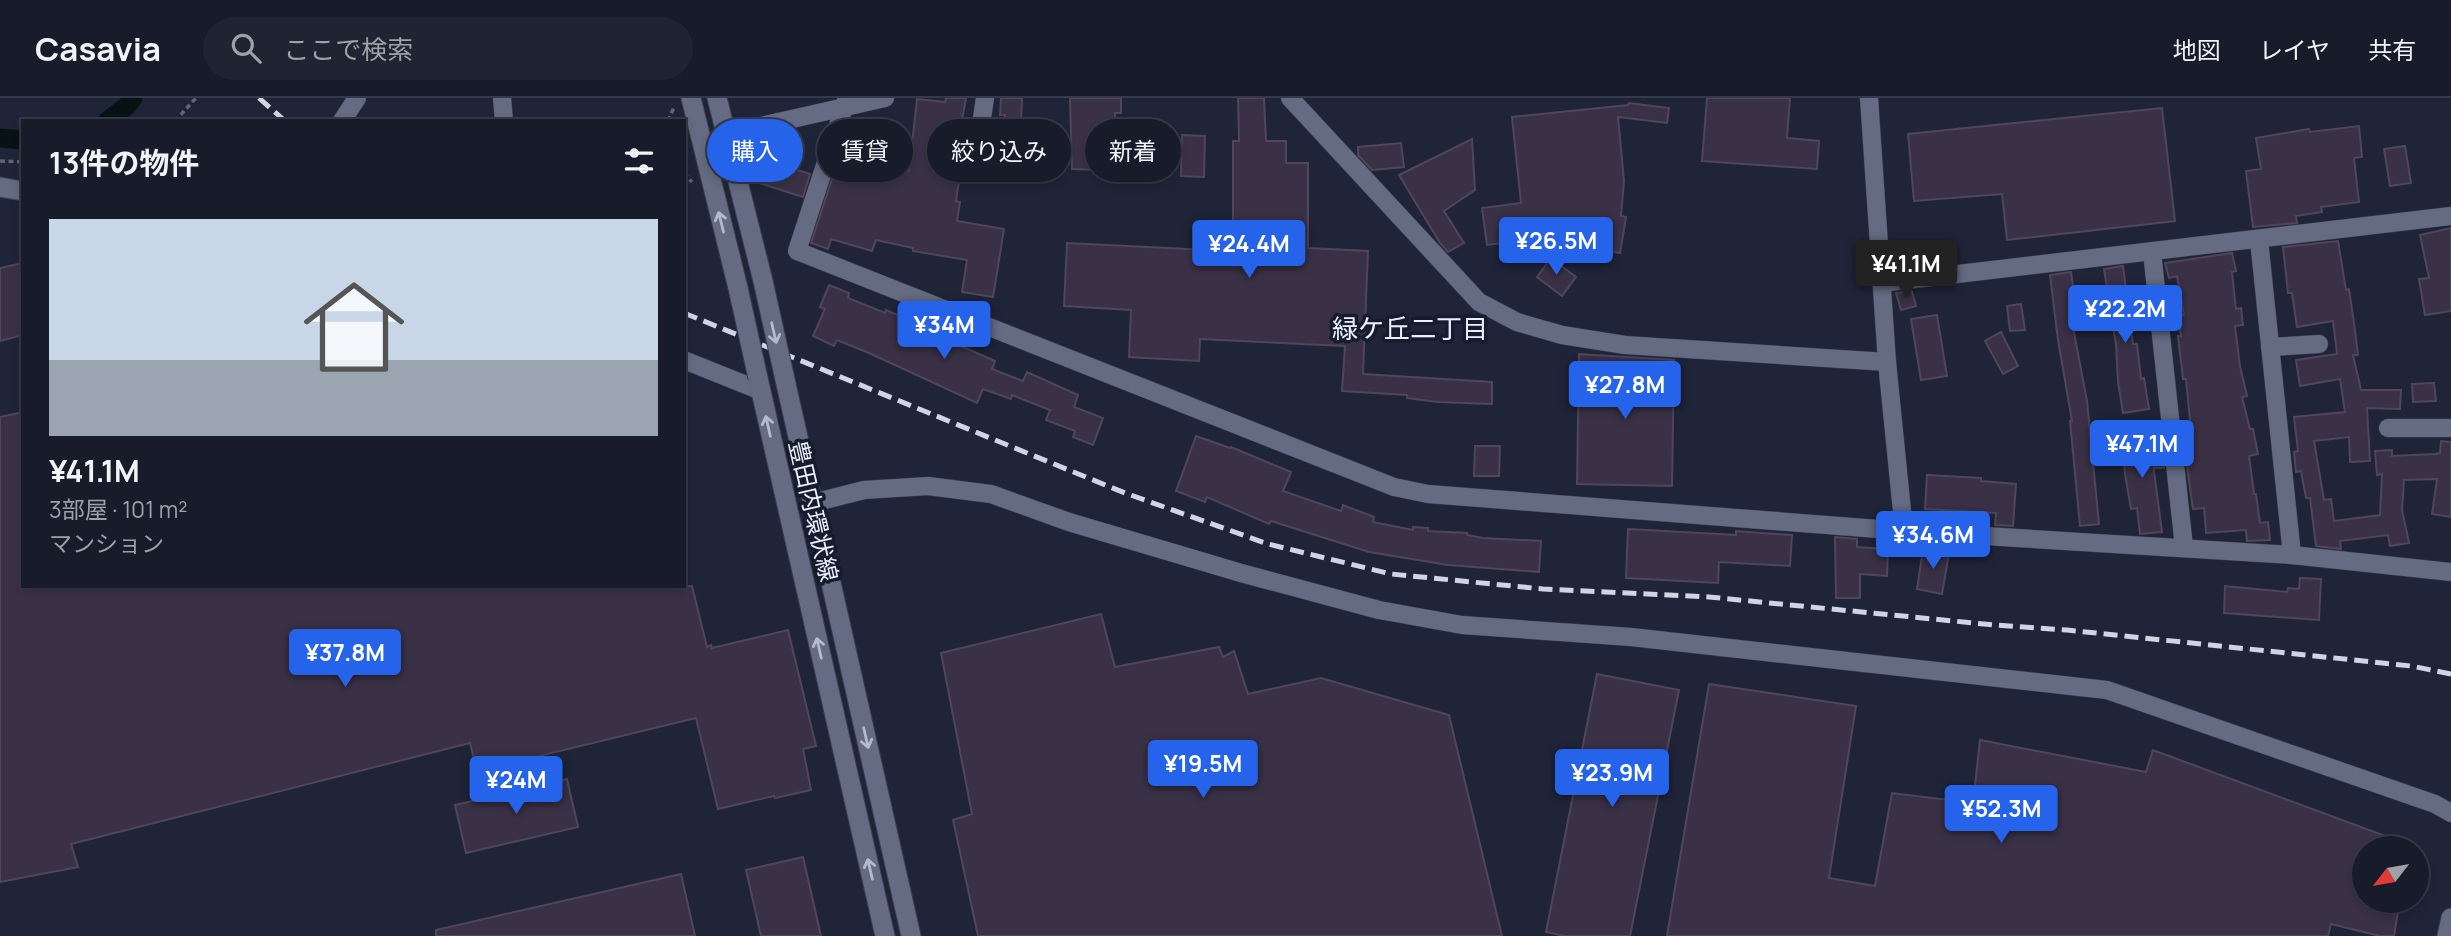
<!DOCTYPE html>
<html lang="ja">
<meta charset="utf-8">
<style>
body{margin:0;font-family:Manrope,"Noto Sans JP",sans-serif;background:#202432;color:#f1f3f6;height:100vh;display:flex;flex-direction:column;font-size:26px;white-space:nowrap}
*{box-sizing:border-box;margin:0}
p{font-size:23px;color:#9ea1a8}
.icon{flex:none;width:38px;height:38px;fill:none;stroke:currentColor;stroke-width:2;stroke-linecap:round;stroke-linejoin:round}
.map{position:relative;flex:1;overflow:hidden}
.details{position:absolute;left:21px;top:21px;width:665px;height:469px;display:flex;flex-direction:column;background:#171b2a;border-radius:0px;box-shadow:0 4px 10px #0003,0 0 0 2px #363947}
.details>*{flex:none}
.top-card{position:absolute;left:707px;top:21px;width:665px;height:63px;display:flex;gap:14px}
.needle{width:46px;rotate:239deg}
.tools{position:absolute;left:2352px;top:738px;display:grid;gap:14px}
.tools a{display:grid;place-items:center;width:77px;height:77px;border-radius:50%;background:#171b2a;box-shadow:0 4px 10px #0003,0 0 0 2px #363947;font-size:35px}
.price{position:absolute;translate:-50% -60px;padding:0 16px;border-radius:7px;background:#2563eb;color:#fff;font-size:23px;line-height:46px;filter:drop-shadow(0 2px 4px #0008)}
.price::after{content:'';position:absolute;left:50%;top:42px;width:21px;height:16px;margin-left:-10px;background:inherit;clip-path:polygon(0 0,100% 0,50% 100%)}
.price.current{background:#222;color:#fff}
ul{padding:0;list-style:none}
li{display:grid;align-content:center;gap:14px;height:371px;padding:0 28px}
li+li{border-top:2px solid #363947}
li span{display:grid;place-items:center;height:217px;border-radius:0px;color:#555}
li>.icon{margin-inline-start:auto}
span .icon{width:126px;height:126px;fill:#fffc;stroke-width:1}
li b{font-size:30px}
h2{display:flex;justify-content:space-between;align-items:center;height:84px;padding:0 28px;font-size:30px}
.tag{padding:0 24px;border-radius:32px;background:#171b2a;box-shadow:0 4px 10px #0003,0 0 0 2px #363947;font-size:24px;line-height:63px}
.tag.current{background:#2563eb;color:#fff}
header{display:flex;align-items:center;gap:42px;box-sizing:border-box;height:98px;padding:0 35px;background:#171b2a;border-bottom:2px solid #363947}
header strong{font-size:33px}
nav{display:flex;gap:38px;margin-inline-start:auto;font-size:24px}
.search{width:490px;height:63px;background:#202432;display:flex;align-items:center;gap:18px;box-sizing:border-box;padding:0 24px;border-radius:38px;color:#9ea1a8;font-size:26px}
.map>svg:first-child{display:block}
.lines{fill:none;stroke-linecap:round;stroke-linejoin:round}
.canal{stroke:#061214;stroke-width:19}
.building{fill:#3a3146;stroke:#4f465b;stroke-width:2}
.minor-casing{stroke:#3b3f50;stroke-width:19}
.tertiary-casing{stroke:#3b3f50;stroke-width:21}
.path{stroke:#5f6476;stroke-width:3.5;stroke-dasharray:5 3.5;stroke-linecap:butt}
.minor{stroke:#646b82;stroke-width:18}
.tertiary{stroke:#646b82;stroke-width:19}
.rail{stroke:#d0d5e3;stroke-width:5;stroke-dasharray:14 7;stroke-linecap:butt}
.tertiary-bridge-casing{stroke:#3b3f50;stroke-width:21;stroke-linecap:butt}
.tertiary-bridge{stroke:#646b82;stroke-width:19}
.oneway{stroke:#b5bbcc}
.labels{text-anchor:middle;stroke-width:7;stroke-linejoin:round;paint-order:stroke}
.street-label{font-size:24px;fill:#ebf0fd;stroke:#161b2e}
.neighbourhood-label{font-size:26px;fill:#ebf0fd;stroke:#161b2e}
</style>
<header>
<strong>Casavia</strong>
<div class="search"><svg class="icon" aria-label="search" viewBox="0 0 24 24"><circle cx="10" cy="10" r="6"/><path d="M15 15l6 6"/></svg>ここで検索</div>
<nav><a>地図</a><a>レイヤ</a><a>共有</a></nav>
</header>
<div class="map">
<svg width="2451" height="838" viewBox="0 0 2451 838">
<rect width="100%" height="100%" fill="#1f2438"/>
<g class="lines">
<g class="canal">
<path d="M107 23 128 7 133 0"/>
<path d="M0 40 23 42"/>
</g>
</g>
<g class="building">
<path d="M946 0H966L962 22H959L950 82 959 83 956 103 960 104 957 123 1004 131 993 199 962 194 967 162 913 153V150L876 142 872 153 831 141 828 151 811 145 833 78 868 81 869 70 909 73 917 1 945 4Z"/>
<path d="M1001 0H1022L1021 25H1027L1026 53 1003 52 1005 17H1000Z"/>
<path d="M1070 0H1121V15H1115V35H1122L1123 43H1126L1125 73 1072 71Z"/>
<path d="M1238 0H1264L1266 43H1286V65H1308V150L1368 153 1363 276 1492 284V306L1438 304 1407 300V297L1342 293 1345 248 1200 241 1199 263 1129 259 1131 212 1064 208 1067 145 1229 153 1230 146 1233 147V43H1239Z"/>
<path d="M1707 0H1790L1787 40 1819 43 1817 71 1702 63Z"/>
<path d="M1629 5 1669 10 1667 25 1618 19 1624 83 1621 118 1626 119 1620 155 1600 152 1602 137 1566 139 1568 137 1487 147 1482 110 1521 105 1512 19 1628 7Z"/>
<path d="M2162 10 2175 123 2007 142 2002 96 1914 103 1908 36Z"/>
<path d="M2359 28 2362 59 2354 60 2359 104 2321 109 2322 114 2296 118 2297 125 2253 129 2246 73 2261 71 2256 40 2309 31 2310 34Z"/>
<path d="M1182 37 1205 38 1204 79 1181 78Z"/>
<path d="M1472 41 1475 92 1444 113 1464 145 1448 154 1440 145 1399 77Z"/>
<path d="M1401 45 1404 69 1372 72 1358 57V49Z"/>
<path d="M2405 48 2411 85 2390 88 2384 51Z"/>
<path d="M763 61 810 76 803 99 756 84Z"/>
<path d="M2451 130V213L2425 217 2419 181 2429 180 2420 137Z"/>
<path d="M2338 143 2346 192 2349 191 2354 225 2358 257H2353L2361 292H2401L2400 311 2367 310 2370 363 2350 364 2349 339 2314 343 2324 402 2331 401 2334 423 2380 417 2382 376 2377 377 2375 353 2392 352V358L2435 356 2440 355 2441 343 2451 344V419L2432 416 2437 381 2404 382 2402 412 2409 445 2390 448 2388 437 2340 443 2341 451 2316 448 2310 400H2306L2301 373 2296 374 2294 354 2298 353 2294 319 2345 314 2340 281 2300 288 2296 262 2337 256 2333 223 2297 229 2292 195H2288L2283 149Z"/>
<path d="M2232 155 2236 173 2232 174 2236 211 2241 210 2243 227 2235 228 2240 268 2247 298 2242 299 2250 331H2253L2258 356 2249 358 2254 396H2256L2260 425 2268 424 2270 442 2247 443 2246 432 2206 435 2204 410 2193 411 2188 376 2185 350H2188L2185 324 2190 323 2186 281H2183L2178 238H2181L2178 218 2184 217 2177 178 2169 180 2165 165Z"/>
<path d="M1551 160 1576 179 1562 198 1537 179Z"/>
<path d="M23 165V237L0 243V170Z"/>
<path d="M2123 168 2133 246H2137L2141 281 2144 280 2149 311 2123 315 2118 284 2116 247 2104 171Z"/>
<path d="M2071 174 2078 223 2072 224 2087 303 2099 426 2080 428 2070 323H2072L2058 242 2050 177Z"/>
<path d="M829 187 849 195 848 200 885 215 886 212 905 220 903 225 943 242 946 237 963 245 961 248 995 263 992 271 1023 283 1027 274 1078 297 1074 309 1103 320 1093 347 1073 339 1075 333 1046 322 1050 312 1012 297 1011 301 983 291 977 305 869 255 837 242 834 248 813 238 825 211 820 209Z"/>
<path d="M1912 193 1916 208 1901 212 1896 195Z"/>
<path d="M2021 206 2025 232 2010 233 2007 208Z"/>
<path d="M1937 217 1947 278 1921 282 1911 221Z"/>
<path d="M2001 234 2018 268 2003 276 1985 243Z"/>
<path d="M1579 256 1674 262 1672 388 1577 386Z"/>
<path d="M2434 285 2436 303 2413 304 2412 286Z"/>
<path d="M23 314V488H692L707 549 711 547 712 550 788 532 816 648 803 651 811 692 775 700 774 698 718 711 696 620 477 673 470 645 71 746 78 769 0 784V319Z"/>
<path d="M2136 329 2137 341 2145 340 2146 353 2162 352 2164 370H2154V373L2162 434 2140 436 2137 410 2131 411 2125 376 2121 330Z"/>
<path d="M1196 338 1230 350 1231 349 1291 374 1283 393 1341 413 1343 407 1374 419 1373 424 1413 432V429L1428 430V433L1467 435V437L1483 440 1541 443 1539 474 1448 467 1369 454 1271 423 1269 426 1207 399 1205 404 1176 393Z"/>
<path d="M1475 348H1500L1499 378H1474Z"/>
<path d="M1927 377 1981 380V383L2016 386 2013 428 1995 427 1996 415 1925 411Z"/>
<path d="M1628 431 1736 437V433L1792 437 1790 468 1719 464 1718 485 1626 480Z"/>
<path d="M1835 439 1857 441V449L1888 451 1887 478 1860 476V500H1836Z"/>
<path d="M1923 451 1949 455 1942 496 1917 491Z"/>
<path d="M2300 480 2321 481 2319 522 2224 515 2225 488 2287 494 2288 490 2299 491Z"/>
<path d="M1101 516 1115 569 1219 549 1223 559 1234 553 1248 596 1321 580 1449 617 1502 838H978L953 722 972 716 941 555Z"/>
<path d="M1597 576 1679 592 1630 838H1565L1546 834Z"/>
<path d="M1709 586 1856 608 1829 780 1875 788 1892 695 1973 705 1980 642 2146 674 2153 652 2415 749 2364 751V803H2400L2394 838H2380L2331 826 2328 838H1667Z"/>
<path d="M567 681 578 729 466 755 455 707Z"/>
<path d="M803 759 821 838H761L746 772Z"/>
<path d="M681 776 695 838H436V832Z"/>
</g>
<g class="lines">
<defs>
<g id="minor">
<path d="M502 0 504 23"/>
<path d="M847 0 797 153 1394 389 1428 396 1904 433 2292 457 2451 474"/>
<path d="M1290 0 1479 204 1517 224 1562 237 1625 247 1887 264"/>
<path d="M1869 0 1887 264 1904 433"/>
<path d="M342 23 357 0"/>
<path d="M726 36 885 0"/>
<path d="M977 54 985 0"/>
<path d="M2259 142 2292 457"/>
<path d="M2152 154 2184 449"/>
<path d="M1881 185 2451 118"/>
<path d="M2270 249 2319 246"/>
<path d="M684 262 761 293"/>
<path d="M2388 330H2451"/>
<path d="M813 405 864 392 928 388 991 396 1069 424 1241 475 1379 512 1462 527 1631 539 2107 592 2435 706 2451 715"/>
</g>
<g id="tertiary">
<path d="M691 0 738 190"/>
<path d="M717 0 763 183"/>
<path d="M0 89 23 93"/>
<path d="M758 280 885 838"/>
<path d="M786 286 911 838"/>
<path d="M2447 838 2451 820"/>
</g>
</defs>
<use href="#minor" class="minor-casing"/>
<use href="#tertiary" class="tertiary-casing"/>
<g class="path">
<path d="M175 23 196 0"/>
<path d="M668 23 674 9"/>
<path d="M0 63 23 64"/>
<path d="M684 75 692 84"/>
</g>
<use href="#minor" class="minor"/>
<use href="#tertiary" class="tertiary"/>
<g class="rail">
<path d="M259 0 285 23"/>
<path d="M684 215 1125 395 1268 446 1391 476 1543 491 1709 499 1994 527 2067 532 2411 568 2451 576"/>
</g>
<defs>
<g id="tertiary-bridge">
<path d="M763 183 786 286"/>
<path d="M738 190 758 280"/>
</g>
</defs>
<use href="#tertiary-bridge" class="tertiary-bridge-casing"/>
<use href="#tertiary-bridge" class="tertiary-bridge"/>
</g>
<defs><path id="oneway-shaft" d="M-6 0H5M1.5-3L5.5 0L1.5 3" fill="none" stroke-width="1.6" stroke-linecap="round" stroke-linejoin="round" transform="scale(1.75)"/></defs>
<g class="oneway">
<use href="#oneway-shaft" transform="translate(721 124) rotate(-104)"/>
<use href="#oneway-shaft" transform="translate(774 235) rotate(77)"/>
<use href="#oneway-shaft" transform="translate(768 328) rotate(-103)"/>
<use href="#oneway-shaft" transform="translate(819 550) rotate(-103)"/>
<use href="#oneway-shaft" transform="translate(866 640) rotate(77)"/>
<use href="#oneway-shaft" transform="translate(870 771) rotate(-103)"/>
</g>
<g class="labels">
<g class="street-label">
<text transform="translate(813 413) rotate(77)" y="8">豊田内環状線</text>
</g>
<g class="neighbourhood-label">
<text x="1410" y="240">緑ケ丘二丁目</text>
</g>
</g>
</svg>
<div class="tools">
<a><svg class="needle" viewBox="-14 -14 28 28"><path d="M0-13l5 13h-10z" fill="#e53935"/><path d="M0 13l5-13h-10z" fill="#9ea1a8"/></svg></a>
</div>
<b class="price" style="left:1556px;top:179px">¥26.5M</b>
<b class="price" style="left:1249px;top:182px">¥24.4M</b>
<b class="price current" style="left:1906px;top:202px">¥41.1M</b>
<b class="price" style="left:2125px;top:247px">¥22.2M</b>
<b class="price" style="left:944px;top:263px">¥34M</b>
<b class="price" style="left:1625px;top:323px">¥27.8M</b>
<b class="price" style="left:2142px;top:382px">¥47.1M</b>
<b class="price" style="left:1933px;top:473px">¥34.6M</b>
<b class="price" style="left:345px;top:591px">¥37.8M</b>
<b class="price" style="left:1203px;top:702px">¥19.5M</b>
<b class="price" style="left:1612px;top:711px">¥23.9M</b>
<b class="price" style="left:516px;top:718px">¥24M</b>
<b class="price" style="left:2001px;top:747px">¥52.3M</b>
<div class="top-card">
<a class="tag current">購入</a>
<a class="tag">賃貸</a>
<a class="tag">絞り込み</a>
<a class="tag">新着</a>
</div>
<section class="details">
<h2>13件の物件<svg class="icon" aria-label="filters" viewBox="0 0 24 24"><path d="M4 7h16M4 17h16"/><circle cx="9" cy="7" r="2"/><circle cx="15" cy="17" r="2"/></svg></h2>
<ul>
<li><span style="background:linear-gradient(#c9d6e8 65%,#9aa5b1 0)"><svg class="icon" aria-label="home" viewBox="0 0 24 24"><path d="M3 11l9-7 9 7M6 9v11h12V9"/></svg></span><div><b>¥41.1M</b><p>3部屋 · 101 m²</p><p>マンション</p></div></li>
</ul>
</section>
</div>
